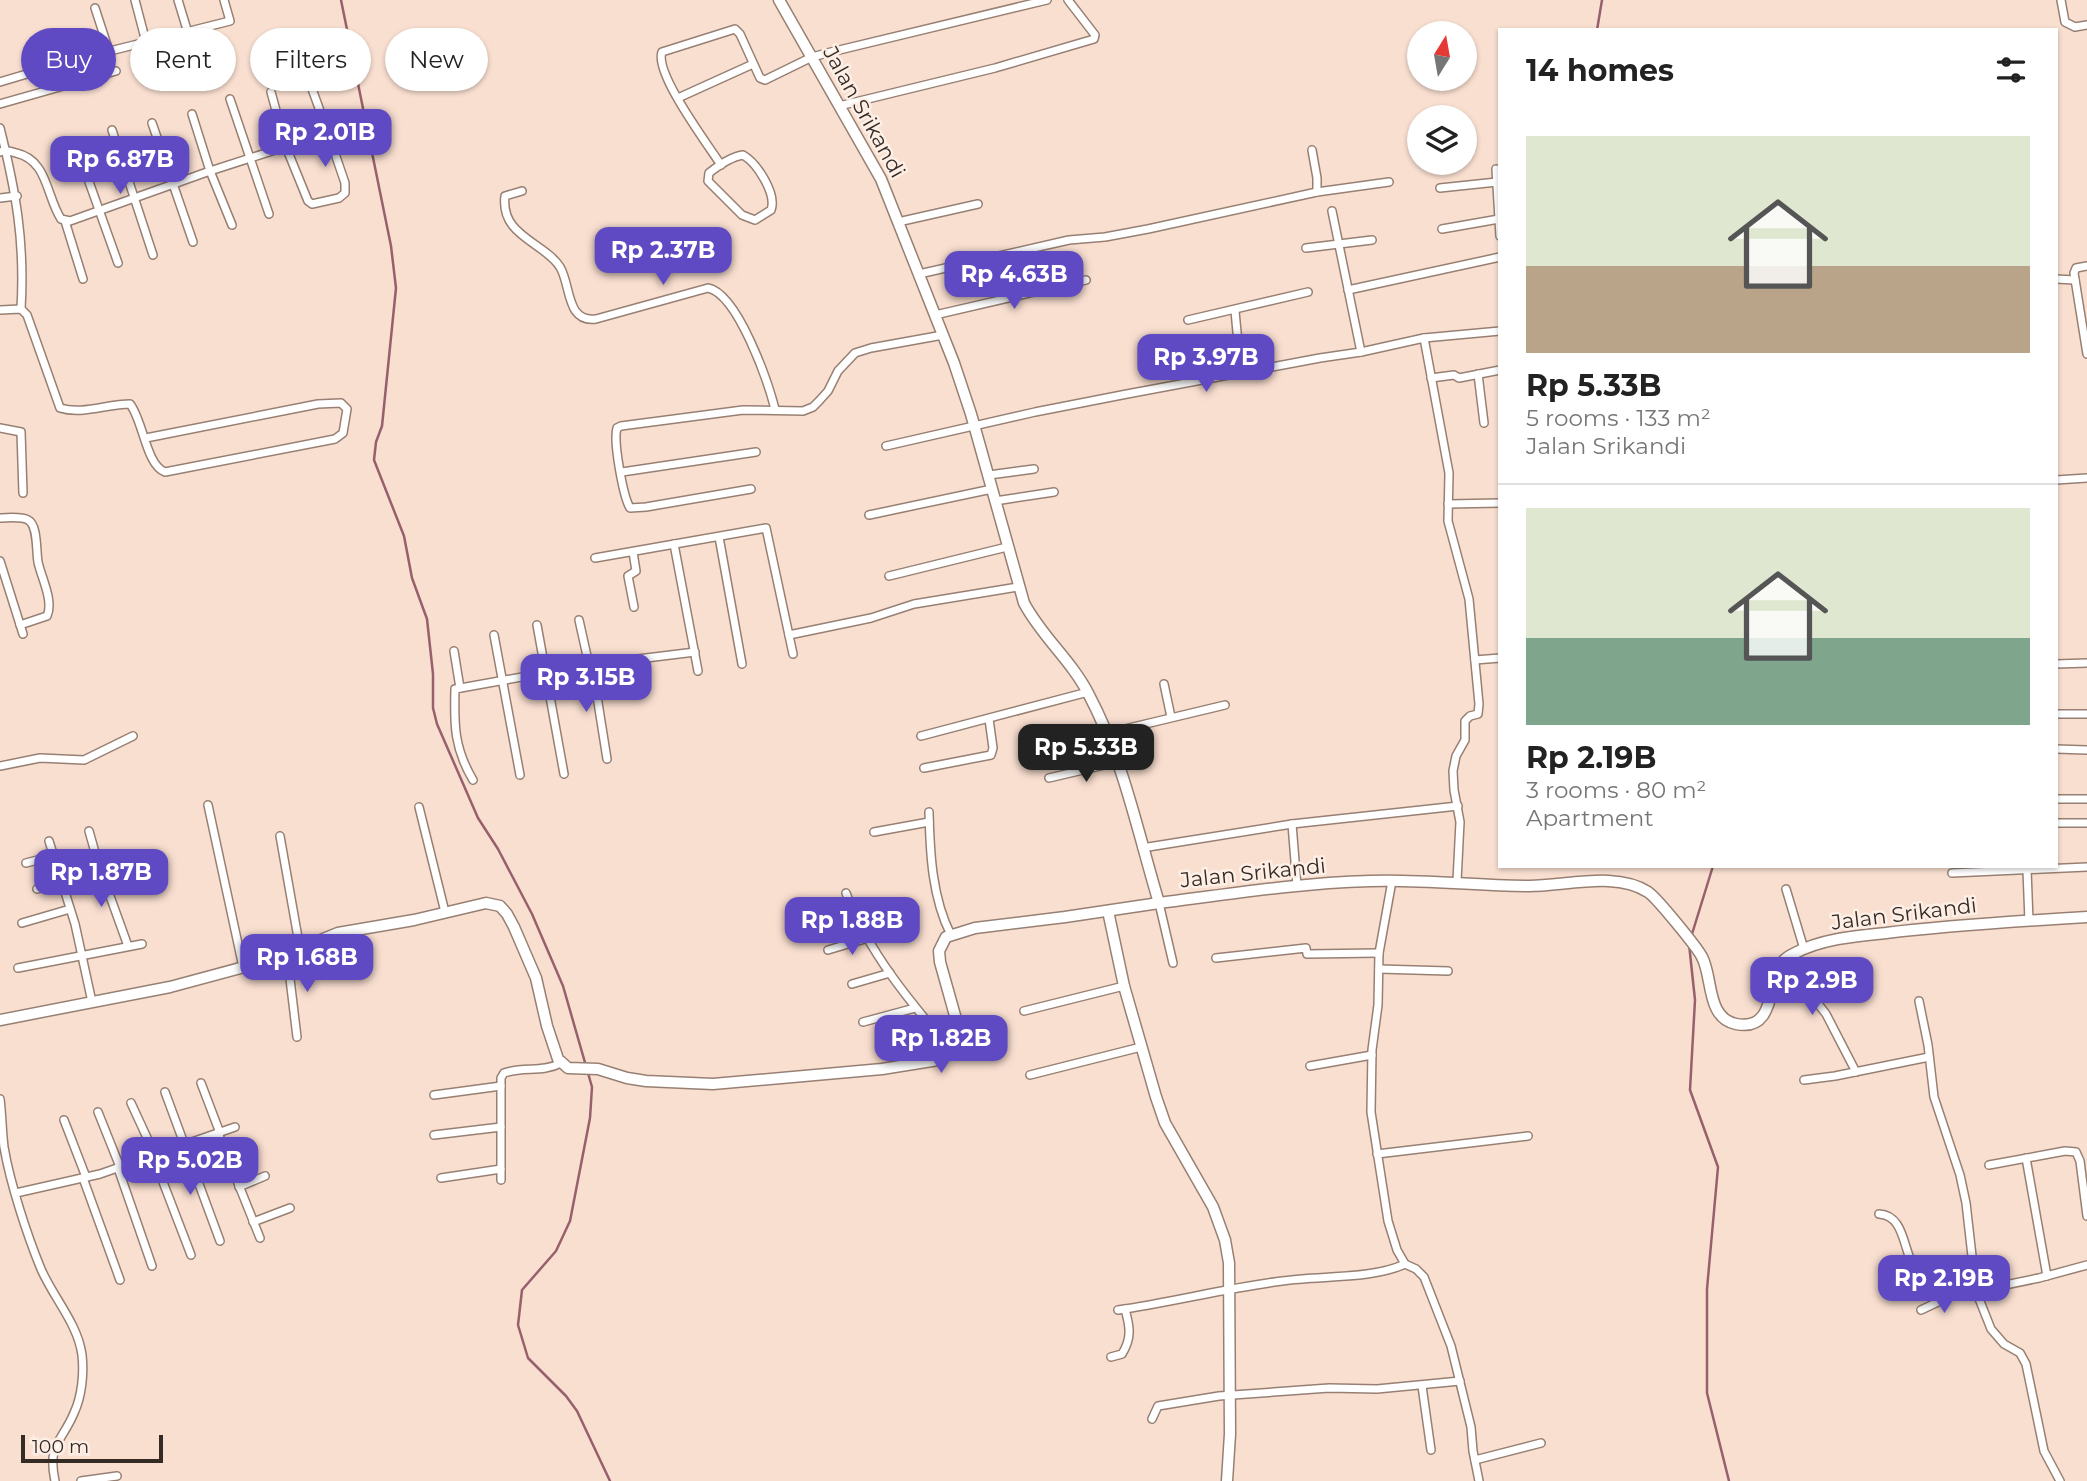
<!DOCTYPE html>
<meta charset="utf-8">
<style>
body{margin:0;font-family:Montserrat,sans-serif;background:#f6f6f6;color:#222;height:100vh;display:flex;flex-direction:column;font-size:26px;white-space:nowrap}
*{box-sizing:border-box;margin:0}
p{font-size:23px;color:#767676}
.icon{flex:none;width:38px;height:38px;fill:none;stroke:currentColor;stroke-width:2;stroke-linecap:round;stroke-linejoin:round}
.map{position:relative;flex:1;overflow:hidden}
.drawer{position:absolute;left:1498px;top:28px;width:560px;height:840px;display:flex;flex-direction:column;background:#fff;border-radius:0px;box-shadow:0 2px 5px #0004}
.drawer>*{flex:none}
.guide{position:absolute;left:21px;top:28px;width:665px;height:63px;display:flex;gap:14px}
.needle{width:46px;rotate:11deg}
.buttons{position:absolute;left:1407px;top:21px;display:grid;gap:14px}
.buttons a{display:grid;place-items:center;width:70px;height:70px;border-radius:50%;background:#fff;box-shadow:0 2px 5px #0004;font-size:35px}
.scale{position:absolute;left:21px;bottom:18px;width:142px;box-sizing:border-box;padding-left:7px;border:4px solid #342b25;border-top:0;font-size:19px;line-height:24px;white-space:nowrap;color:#342b25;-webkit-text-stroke:5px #feefe6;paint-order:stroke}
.price{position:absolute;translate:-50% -60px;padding:0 16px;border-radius:14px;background:#604ac3;color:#fff;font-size:23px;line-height:46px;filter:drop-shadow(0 2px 4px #0008)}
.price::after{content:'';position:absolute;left:50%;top:42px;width:21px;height:16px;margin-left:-10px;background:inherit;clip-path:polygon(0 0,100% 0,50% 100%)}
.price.on{background:#222;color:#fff}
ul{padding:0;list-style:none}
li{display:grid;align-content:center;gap:14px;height:371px;padding:0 28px}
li+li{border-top:2px solid #e0e0e0}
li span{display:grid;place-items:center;height:217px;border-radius:0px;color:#555}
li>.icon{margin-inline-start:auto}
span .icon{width:126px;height:126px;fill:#fffc;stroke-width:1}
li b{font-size:30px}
h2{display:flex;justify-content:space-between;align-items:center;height:84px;padding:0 28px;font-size:30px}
.pill{padding:0 24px;border-radius:32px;background:#fff;box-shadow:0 2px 5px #0004;font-size:24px;line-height:63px}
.pill.on{background:#604ac3;color:#fff}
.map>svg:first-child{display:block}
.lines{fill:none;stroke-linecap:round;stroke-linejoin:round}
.stream{stroke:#97606c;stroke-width:2.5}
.street-casing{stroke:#978073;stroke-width:10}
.secondary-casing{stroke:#978073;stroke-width:13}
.street{stroke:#fff;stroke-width:7}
.secondary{stroke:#fff;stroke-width:10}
.labels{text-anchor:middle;stroke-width:5;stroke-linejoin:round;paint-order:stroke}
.street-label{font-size:21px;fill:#342b25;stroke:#feefe6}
</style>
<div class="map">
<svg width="2087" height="1481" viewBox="0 0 2087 1481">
<rect width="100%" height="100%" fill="#f9dfd0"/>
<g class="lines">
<g class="stream">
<path d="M341 0 391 246 396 288 382 426 376 442 374 460 404 536 412 578 427 619 433 674V708L437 724 478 818 498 849 532 914 563 986 586 1066"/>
<path d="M1597 30 1602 0"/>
<path d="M1692 934 1713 866"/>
<path d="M1689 944 1695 1000 1690 1090 1718 1167 1707 1289V1393L1729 1481"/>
<path d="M588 1073 592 1087 590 1118 570 1221 556 1251 522 1290 518 1325 528 1358 566 1396 577 1411 610 1481"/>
</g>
<defs>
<g id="street">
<path d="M135 0 146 42"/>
<path d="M178 0 188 33"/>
<path d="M2061 0 2065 22 2075 27 2087 25"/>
<path d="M95 8 109 51"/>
<path d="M0 82 74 60 230 21 224 0"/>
<path d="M271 92 286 147 308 201 312 204 339 198 345 193V183L328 133"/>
<path d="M678 98 753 64"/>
<path d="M230 99 269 214"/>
<path d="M0 104 116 71"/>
<path d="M839 106 995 68 1094 39 1095 35 1068 0"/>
<path d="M192 114 210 171 232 225"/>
<path d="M152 123 193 242"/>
<path d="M0 128C16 192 25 242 21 309"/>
<path d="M112 130 153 255"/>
<path d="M1312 150 1317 178V192"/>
<path d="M78 151 118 263"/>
<path d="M0 152C6 150 10 151 16 153 48 160 46 196 61 219L70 221 210 171 328 133 307 75"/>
<path d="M743 155C757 163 777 194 771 210L755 220 742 215 708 181 709 173C719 165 730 157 743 155Z"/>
<path d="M721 165C708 145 654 73 662 52L735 29 740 34 760 78 765 80 812 57 831 52 1047 0"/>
<path d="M1496 169 1500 236"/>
<path d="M1440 188 1497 182"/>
<path d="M522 191 505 196C500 236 544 242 560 267 571 285 566 323 596 319L708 288C738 294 768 382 775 409"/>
<path d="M0 198 17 196"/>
<path d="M1332 211 1361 352"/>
<path d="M65 221 83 279"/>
<path d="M898 222 978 204"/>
<path d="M1442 229 1499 219"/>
<path d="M1306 248 1372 240"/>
<path d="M2087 266 2076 268 2074 273 2087 354"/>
<path d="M919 274 1069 240 1105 237 1148 229 1317 192 1389 182"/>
<path d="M2056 279 2075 280"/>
<path d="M1348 290 1500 257"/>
<path d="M0 310 21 309 27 315 60 408C82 415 107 404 130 404 143 420 146 465 165 472L335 439 343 433 347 409 341 403 318 404 146 438"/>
<path d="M1235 311 1241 374"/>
<path d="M935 315 1086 280"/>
<path d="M1188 320 1308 292"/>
<path d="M1424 338 1449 473 1448 521 1469 599 1479 704 1478 714 1470 716 1465 721V740L1456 756 1453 771 1454 790 1460 822 1457 881"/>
<path d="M1478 374 1484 423"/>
<path d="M1431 378 1454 375 1459 378 1500 370"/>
<path d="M0 428 21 432 23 493"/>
<path d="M886 446 1035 412 1127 394 1320 358 1361 352 1424 338 1500 331"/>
<path d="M622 472 756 452"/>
<path d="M989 475 1034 469"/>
<path d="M2056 480 2087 478"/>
<path d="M751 489 646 507 630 508C623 496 613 441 617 428L621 426 743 410 803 411 813 407 819 401 828 391 838 371 855 353 871 348 943 335"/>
<path d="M995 501 1054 492"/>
<path d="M1448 504 1500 503"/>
<path d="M869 515 992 489"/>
<path d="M0 518C8 518 21 516 28 520 38 525 36 551 38 562 41 577 54 601 47 616L20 625"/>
<path d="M719 537 742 664"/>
<path d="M674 544 698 671"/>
<path d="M633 552 636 571 628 576 634 607"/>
<path d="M595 558 766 528 793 654"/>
<path d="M0 561 23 634"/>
<path d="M889 576 1007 547"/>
<path d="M579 620 589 665"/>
<path d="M537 625 564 774"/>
<path d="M494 635 520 775"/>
<path d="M789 635 871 618 914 604 1018 587"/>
<path d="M454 651 460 688"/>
<path d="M1475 660 1500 658"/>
<path d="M2056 664 2087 663"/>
<path d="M592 665 607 759"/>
<path d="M1164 684 1171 717"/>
<path d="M2056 714H2087"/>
<path d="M1108 733 1225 705"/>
<path d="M921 736 1088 692"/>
<path d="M2056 749 2087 750"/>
<path d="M1034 764 1112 745"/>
<path d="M0 766 40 758 84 760 133 736"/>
<path d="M924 768 991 755 993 748 989 719"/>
<path d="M1049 778 1117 762"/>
<path d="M473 780C454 748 454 725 455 689L589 665 695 652"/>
<path d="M2056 799H2087"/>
<path d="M208 805 243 967"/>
<path d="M419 807 445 912"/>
<path d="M929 812C930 853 932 898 951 935"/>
<path d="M2056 823H2087"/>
<path d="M1292 824 1297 886"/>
<path d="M89 831 98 863 128 946"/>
<path d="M874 832 929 822"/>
<path d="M280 836 300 949"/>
<path d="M49 841 75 924 92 1002"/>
<path d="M1142 848 1292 824 1458 806"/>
<path d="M26 863 53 856"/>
<path d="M2027 870 2029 921"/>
<path d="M1952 873 2087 867"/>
<path d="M1392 881 1379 953 1378 1005 1372 1050 1371 1112 1388 1221 1397 1250 1405 1264 1416 1269 1424 1277 1451 1346 1471 1427 1473 1451 1479 1481"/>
<path d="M37 889 62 883"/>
<path d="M1786 889 1804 949"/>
<path d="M846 893C868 952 911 1003 952 1051"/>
<path d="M1159 903 1173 963"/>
<path d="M816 922 853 913"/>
<path d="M22 923 70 909"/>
<path d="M828 950 868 938"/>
<path d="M1794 953 1805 987 1826 1014 1856 1072"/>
<path d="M287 954 297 1037"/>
<path d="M1216 958 1306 948 1307 954 1379 953"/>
<path d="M18 968 142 944"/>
<path d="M1379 969 1448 971"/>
<path d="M852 984 890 973"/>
<path d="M1919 1001 1928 1045 1934 1097 1960 1175 1966 1203 1976 1291 1991 1329 2004 1344 2020 1353 2026 1364 2044 1451 2060 1481"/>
<path d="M1024 1011 1124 986"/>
<path d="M863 1022 915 1008"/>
<path d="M1310 1066 1372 1055"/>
<path d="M1030 1075 1141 1047"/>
<path d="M1804 1080 1835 1076 1929 1057"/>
<path d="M201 1083 220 1133"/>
<path d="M165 1092 220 1241"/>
<path d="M434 1095 501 1086"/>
<path d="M0 1099C2 1115 2 1131 4 1147 10 1183 27 1235 41 1269 53 1297 78 1324 82 1355 84 1373 82 1396 74 1413 62 1442 47 1444 55 1481"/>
<path d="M131 1103 155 1155"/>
<path d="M98 1112 120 1167"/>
<path d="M64 1120 86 1177"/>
<path d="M218 1133 260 1238"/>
<path d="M434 1135 501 1127"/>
<path d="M1377 1154 1528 1136"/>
<path d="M153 1156 191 1255"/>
<path d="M2026 1158 2047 1276"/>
<path d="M1989 1165 2065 1151 2076 1152 2080 1161 2087 1216"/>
<path d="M118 1168 152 1266"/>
<path d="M83 1178 120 1280"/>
<path d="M441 1178 501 1169"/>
<path d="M501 1180V1078L504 1073C524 1066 542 1073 561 1063"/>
<path d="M239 1187 265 1176"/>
<path d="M16 1193 100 1174 235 1127"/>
<path d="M1879 1214C1904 1215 1903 1248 1913 1265L1936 1270 1955 1294 1975 1284"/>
<path d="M253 1222 290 1208"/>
<path d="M1976 1291 2039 1278 2087 1265"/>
<path d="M1118 1310C1173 1302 1227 1288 1282 1281 1320 1275 1370 1280 1405 1264"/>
<path d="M1921 1310 1955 1294"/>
<path d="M1111 1357 1122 1354C1132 1338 1130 1327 1125 1309"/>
<path d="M1422 1386 1431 1450"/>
<path d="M1152 1419 1158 1406 1219 1396 1329 1388 1377 1389 1460 1381"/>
<path d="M1475 1460 1541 1443"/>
<path d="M81 1481 117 1476"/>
</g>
<g id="secondary">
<path d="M779 0 881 179 954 363 971 414 1024 603C1042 637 1072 661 1089 695 1123 759 1138 833 1159 903 1229 894 1299 883 1370 881 1423 879 1476 886 1529 886 1566 886 1616 871 1648 892 1656 897 1697 947 1702 957 1713 977 1706 1018 1736 1024 1776 1032 1768 982 1781 964 1784 959 1789 956 1793 954 1821 939 1855 936 1886 933 1953 925 2020 921 2087 917"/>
<path d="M1108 911 1124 986 1156 1097 1165 1123 1213 1207 1225 1240 1229 1263 1230 1434 1227 1481"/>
<path d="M0 1020 170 987 274 959 338 933 414 920 486 903 500 906 507 914 514 927 536 978 547 1026 558 1059 568 1068 598 1069 627 1078 646 1081 713 1084 882 1069 938 1060 952 1051 957 1038 956 1019 940 962 939 951 946 937 975 928 1065 917 1159 903"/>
</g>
</defs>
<use href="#street" class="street-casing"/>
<use href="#secondary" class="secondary-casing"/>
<use href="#street" class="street"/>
<use href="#secondary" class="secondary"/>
</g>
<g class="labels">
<g class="street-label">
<text transform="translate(864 112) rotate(61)" y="7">Jalan Srikandi</text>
<text transform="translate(1253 873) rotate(-6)" y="7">Jalan Srikandi</text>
<text transform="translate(1904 914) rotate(-7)" y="7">Jalan Srikandi</text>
</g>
</g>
</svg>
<div class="buttons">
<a><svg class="needle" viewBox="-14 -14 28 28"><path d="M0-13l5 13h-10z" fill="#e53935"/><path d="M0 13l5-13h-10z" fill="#767676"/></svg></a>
<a><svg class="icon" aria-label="layers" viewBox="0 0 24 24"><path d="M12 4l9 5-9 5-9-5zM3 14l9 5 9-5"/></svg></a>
</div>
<div class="scale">100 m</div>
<b class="price" style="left:325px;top:169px">Rp 2.01B</b>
<b class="price" style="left:120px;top:196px">Rp 6.87B</b>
<b class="price" style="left:663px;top:287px">Rp 2.37B</b>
<b class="price" style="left:1014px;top:311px">Rp 4.63B</b>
<b class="price" style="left:1206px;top:394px">Rp 3.97B</b>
<b class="price" style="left:586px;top:714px">Rp 3.15B</b>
<b class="price on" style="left:1086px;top:784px">Rp 5.33B</b>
<b class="price" style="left:101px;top:909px">Rp 1.87B</b>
<b class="price" style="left:852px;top:957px">Rp 1.88B</b>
<b class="price" style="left:307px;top:994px">Rp 1.68B</b>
<b class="price" style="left:1812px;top:1017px">Rp 2.9B</b>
<b class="price" style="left:941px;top:1075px">Rp 1.82B</b>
<b class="price" style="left:190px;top:1197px">Rp 5.02B</b>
<b class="price" style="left:1944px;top:1315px">Rp 2.19B</b>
<div class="guide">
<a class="pill on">Buy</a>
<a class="pill">Rent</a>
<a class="pill">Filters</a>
<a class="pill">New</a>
</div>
<section class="drawer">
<h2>14 homes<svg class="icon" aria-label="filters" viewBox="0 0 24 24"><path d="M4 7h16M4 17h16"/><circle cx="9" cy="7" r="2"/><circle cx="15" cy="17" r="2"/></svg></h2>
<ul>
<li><span style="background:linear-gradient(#dfe7d0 60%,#b9a48a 0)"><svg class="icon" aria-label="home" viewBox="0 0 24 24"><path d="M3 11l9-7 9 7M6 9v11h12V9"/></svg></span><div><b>Rp 5.33B</b><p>5 rooms · 133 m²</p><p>Jalan Srikandi</p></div></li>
<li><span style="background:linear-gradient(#dfe7d0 60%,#7fa58c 0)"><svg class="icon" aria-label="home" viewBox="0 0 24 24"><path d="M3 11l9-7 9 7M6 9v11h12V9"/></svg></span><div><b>Rp 2.19B</b><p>3 rooms · 80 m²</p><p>Apartment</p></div></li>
</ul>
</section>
</div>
